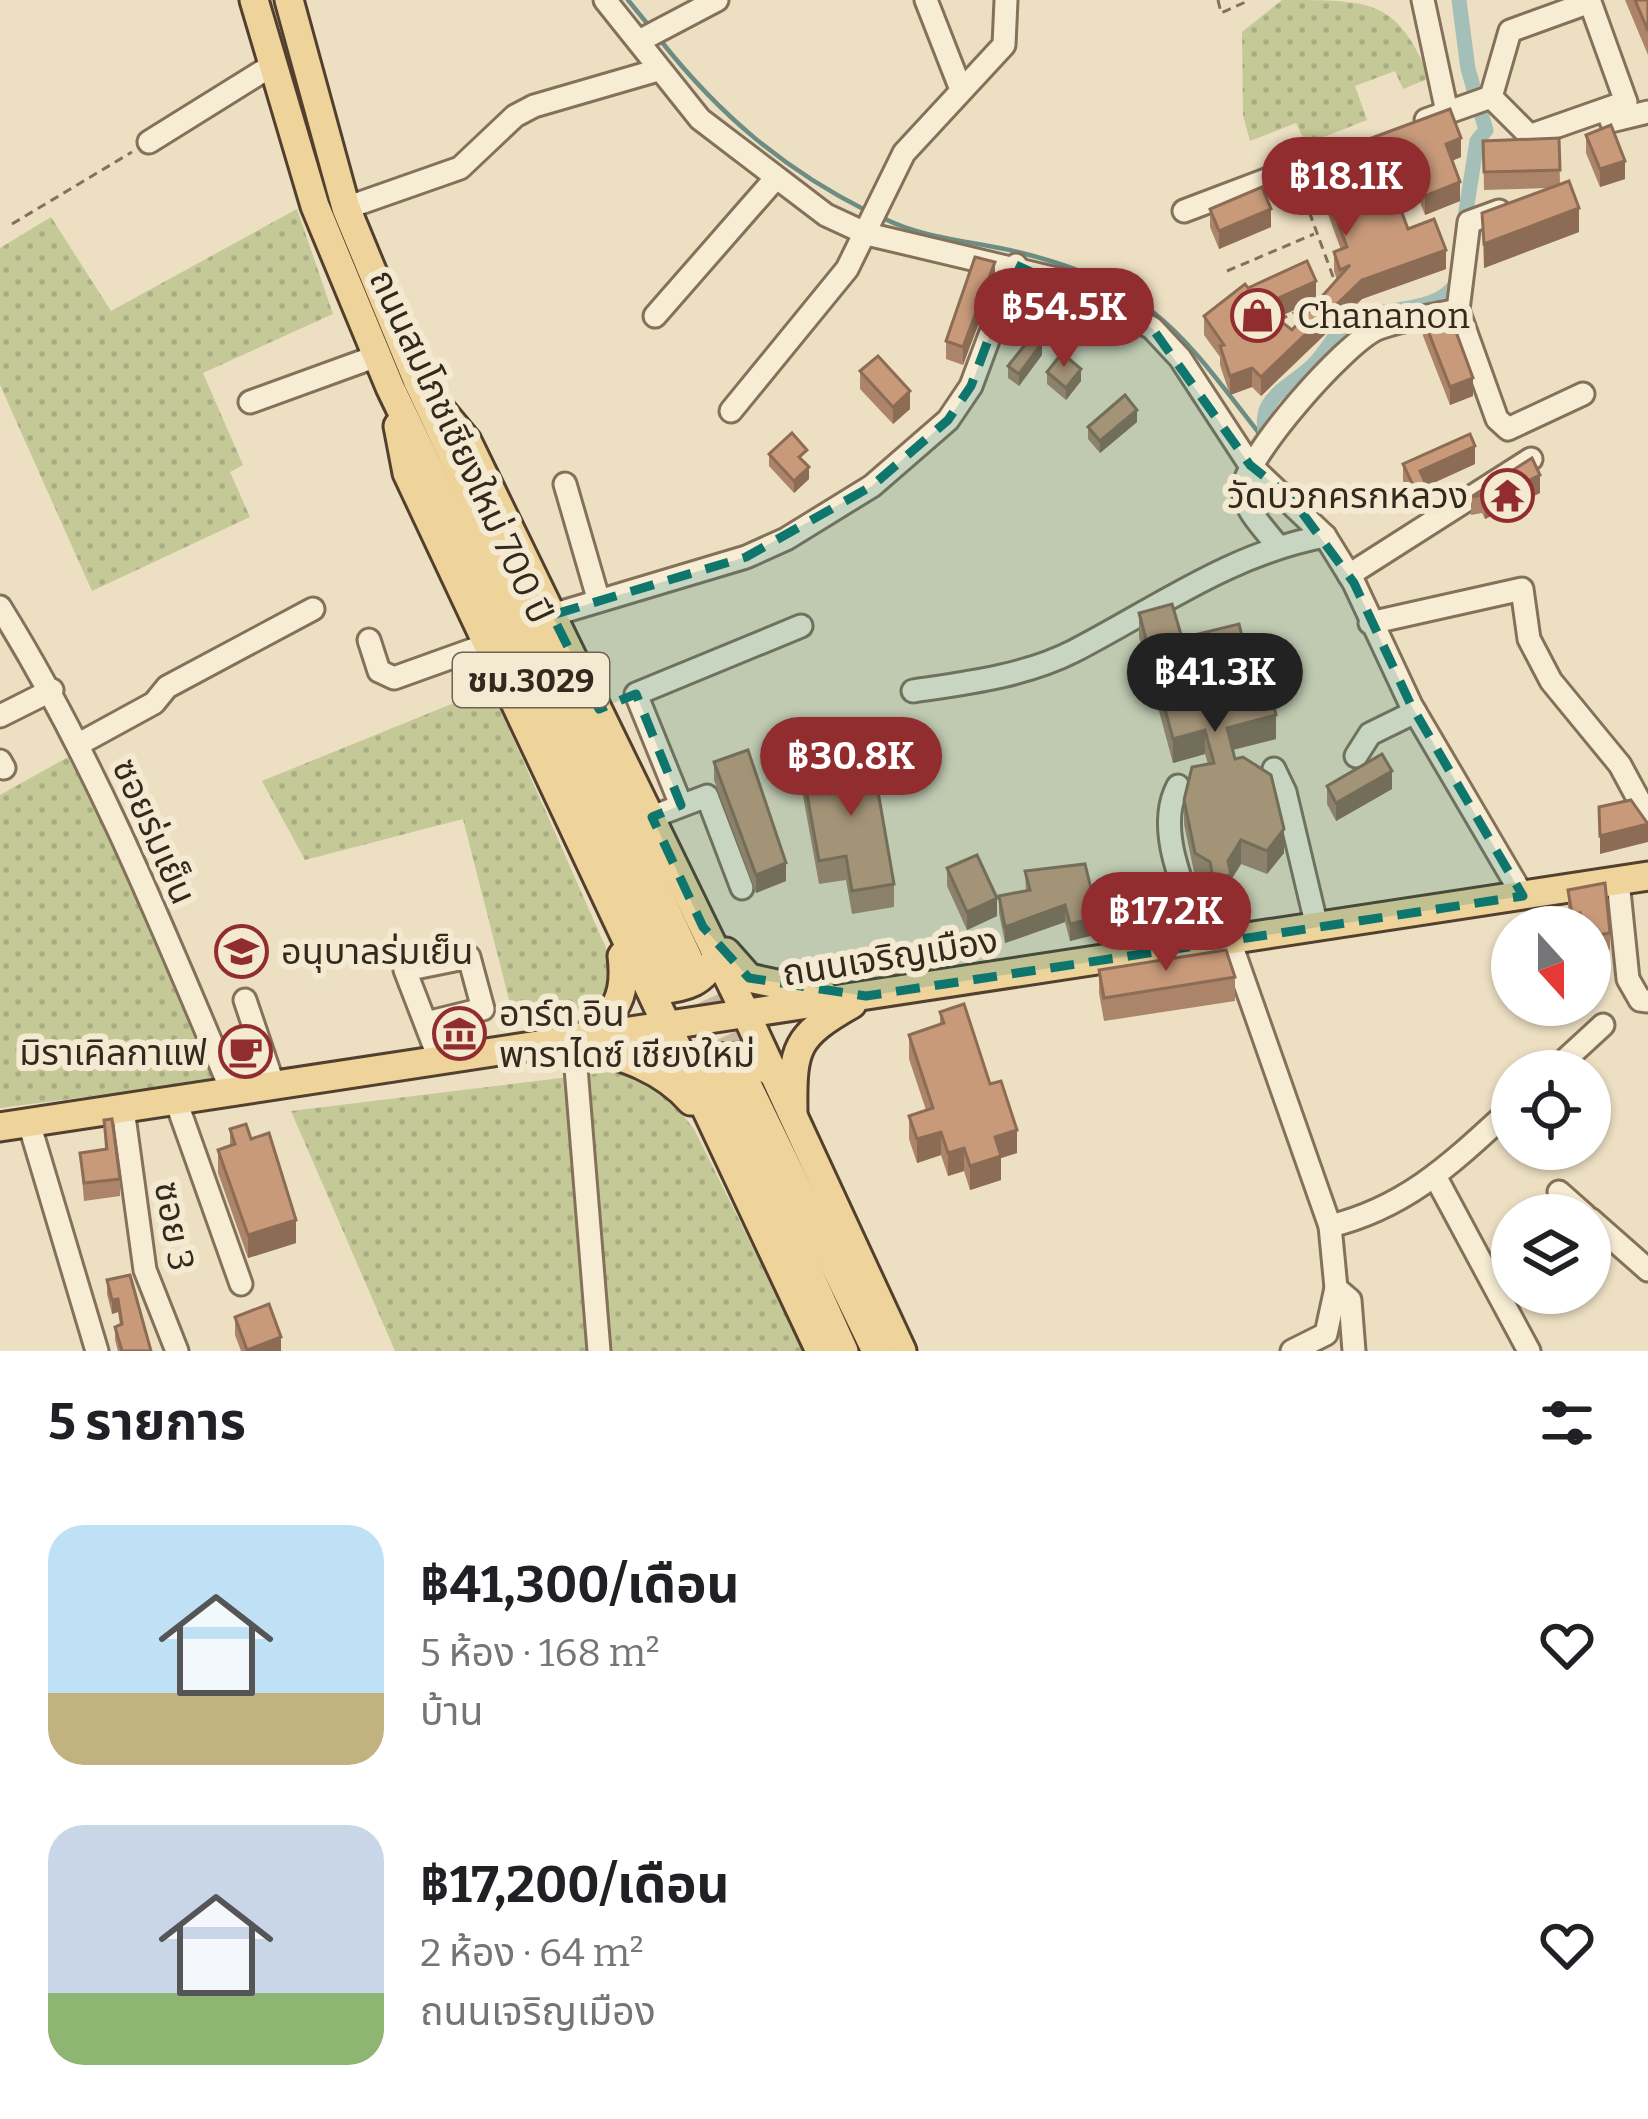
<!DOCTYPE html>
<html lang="th">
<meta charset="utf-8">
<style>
body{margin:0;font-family:Bitter,"Noto Sans Thai",serif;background:#f6f6f6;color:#202124;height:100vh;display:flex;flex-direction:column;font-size:45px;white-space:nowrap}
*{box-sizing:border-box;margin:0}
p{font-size:39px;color:#757577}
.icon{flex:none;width:66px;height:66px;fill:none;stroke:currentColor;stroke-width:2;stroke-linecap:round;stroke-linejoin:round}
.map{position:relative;height:1351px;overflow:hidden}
.side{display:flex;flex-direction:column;background:#fff;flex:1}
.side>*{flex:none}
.needle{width:78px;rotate:159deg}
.controls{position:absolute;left:1491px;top:906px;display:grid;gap:24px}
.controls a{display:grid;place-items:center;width:120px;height:120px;border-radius:50%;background:#fff;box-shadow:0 3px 9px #0004;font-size:60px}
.price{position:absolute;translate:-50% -102px;padding:0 27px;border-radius:42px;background:#912d2e;color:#fff;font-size:39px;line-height:78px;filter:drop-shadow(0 3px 6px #0008)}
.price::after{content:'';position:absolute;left:50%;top:72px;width:36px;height:27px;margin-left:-18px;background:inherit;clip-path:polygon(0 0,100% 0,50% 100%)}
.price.current{background:#222;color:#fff}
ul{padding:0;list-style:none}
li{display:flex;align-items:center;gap:36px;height:300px;padding:0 48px}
li span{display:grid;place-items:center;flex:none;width:336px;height:240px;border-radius:36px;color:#555}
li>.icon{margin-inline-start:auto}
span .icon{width:144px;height:144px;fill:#fffc;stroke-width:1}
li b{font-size:51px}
h2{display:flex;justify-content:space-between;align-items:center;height:144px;padding:0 48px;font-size:51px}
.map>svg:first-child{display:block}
.grass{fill:url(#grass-dots)}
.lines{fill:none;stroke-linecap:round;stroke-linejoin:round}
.stream{stroke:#6c8c84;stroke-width:4.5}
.canal{stroke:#a4bfb7;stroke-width:15}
.major-tunnel{stroke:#c7bba1;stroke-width:27;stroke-dasharray:27 14;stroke-linecap:butt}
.minor-casing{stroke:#85715a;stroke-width:27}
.major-casing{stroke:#533f2e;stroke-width:33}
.path{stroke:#85715a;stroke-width:3;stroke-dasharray:9 6;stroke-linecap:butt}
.minor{stroke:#f7edd5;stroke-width:21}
.major{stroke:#eed39b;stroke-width:27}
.wall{fill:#ac8469}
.shaded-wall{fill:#8c6c55}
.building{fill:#c89a7a;stroke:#8c6c55;stroke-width:3}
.marked{fill:#0f766e;fill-opacity:0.2;stroke:#0f766e;stroke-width:9;stroke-dasharray:24 15;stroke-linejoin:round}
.labels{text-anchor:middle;stroke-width:12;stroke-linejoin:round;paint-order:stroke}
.shield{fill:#f4e9d1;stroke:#6e6354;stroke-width:3}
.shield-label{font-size:33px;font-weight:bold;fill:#35291e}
.poi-label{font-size:36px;fill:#35291e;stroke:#f4e9d1;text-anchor:start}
.street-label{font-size:36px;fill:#35291e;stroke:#f4e9d1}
</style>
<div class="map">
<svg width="1648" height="1351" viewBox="0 0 1648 1351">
<defs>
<pattern id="grass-dots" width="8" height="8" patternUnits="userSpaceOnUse" patternTransform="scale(3)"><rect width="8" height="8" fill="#c4c997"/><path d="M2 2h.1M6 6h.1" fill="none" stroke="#a9ad82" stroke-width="1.8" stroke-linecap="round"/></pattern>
</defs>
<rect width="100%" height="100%" fill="#ecdfc2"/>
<g class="grass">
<path d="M1282 0C1375 0 1396 0 1430 78L1403 89 1395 71 1355 86 1367 120 1306 144 1296 123 1250 141 1243 115 1242 32Z"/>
<path d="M297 209 333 314 203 373 243 465 230 472 250 517 92 591 0 385V248L51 217 111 311Z"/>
<path d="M491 688 610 957 614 988 595 1006 515 1023 463 819 305 860 262 781Z"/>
<path d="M68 757 113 842 217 1080 0 1108V795Z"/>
<path d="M618 1071 663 1090 694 1129 804 1351H395L291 1111Z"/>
</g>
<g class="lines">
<g class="stream">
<path d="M628 0 650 27"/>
<path d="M661 41C719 114 783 169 867 211"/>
<path d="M883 218C924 239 973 241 1018 252 1153 285 1182 334 1262 437"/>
</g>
<g class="canal">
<path d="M1459 0 1468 69 1486 130 1477 141 1463 230"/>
<path d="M1266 442C1265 430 1262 416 1268 406 1278 388 1302 378 1316 362 1331 346 1338 324 1360 317 1390 307 1446 313 1459 277"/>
</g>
<g class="major-tunnel">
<path d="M690 962 743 1076"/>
<path d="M671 973 722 1081"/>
</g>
<defs>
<g id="minor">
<path d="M605 0 700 119 826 215 867 234 1065 281 1152 328 1180 358 1250 465 1325 536 1354 583 1411 705 1523 896"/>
<path d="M926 0 960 87"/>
<path d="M1423 0 1447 112"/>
<path d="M641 40 717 0"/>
<path d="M1491 97 1510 31 1590 2 1626 102 1529 136"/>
<path d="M1491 97 1537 143"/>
<path d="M1426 120 1491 97"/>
<path d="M1611 121 1648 112"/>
<path d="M149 142 271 66"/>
<path d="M346 208 460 168 515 116 534 106 658 70"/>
<path d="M1184 211 1340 152"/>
<path d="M1499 211 1469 222 1458 310 1497 419 1508 429 1583 394"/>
<path d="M655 316 774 180"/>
<path d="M250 402 377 356"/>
<path d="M731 411 847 269 904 153 1004 45 1006 0"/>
<path d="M565 484 598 598"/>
<path d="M1277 545C1266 531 1243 508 1243 490 1244 457 1345 343 1377 329 1401 319 1432 316 1458 310"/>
<path d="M1349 575 1531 459"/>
<path d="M0 607C95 760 162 926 232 1092"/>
<path d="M552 615 746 557 786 539 872 486 948 420 971 386 1016 265"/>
<path d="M1370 623 1522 589 1529 639 1551 681 1620 765 1648 817"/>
<path d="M369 640 379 671 394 678 486 645"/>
<path d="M913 691C967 683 1025 676 1074 651 1159 607 1230 554 1325 536"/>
<path d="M0 716 52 690"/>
<path d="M79 744 154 703 167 687 313 609"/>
<path d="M1356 756 1370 734 1415 712"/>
<path d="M0 761 4 768"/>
<path d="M1274 769 1285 792 1317 927"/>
<path d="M1178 786C1153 832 1189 898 1204 945"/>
<path d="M681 805 636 694 801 626"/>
<path d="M652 817 707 796 742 888"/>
<path d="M1618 881 1628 979 1640 1000 1648 1001"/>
<path d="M1230 941 1330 1226 1336 1288 1326 1334 1292 1351"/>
<path d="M245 1000 274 1086"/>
<path d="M426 1023 483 1009 469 957 405 970 440 1061"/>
<path d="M574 1043 599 1351"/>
<path d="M1553 1071 1603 1025"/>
<path d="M176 1101 241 1284"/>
<path d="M123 1109 145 1270 177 1351"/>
<path d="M29 1123 97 1351"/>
<path d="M1435 1176 1529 1351"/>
<path d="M1559 1192 1585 1215"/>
<path d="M1590 1219 1648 1270"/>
<path d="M1330 1226C1408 1207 1454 1161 1512 1108"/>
<path d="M1336 1288 1350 1300 1354 1351"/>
</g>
<g id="major">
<path d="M254 0 315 206 390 387 671 973"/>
<path d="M289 0 346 208 418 382 690 962"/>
<path d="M418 382 467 441 746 1014 902 1351"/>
<path d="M398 426 407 473 820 1351"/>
<path d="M726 952 749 978 823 994"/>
<path d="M648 982 659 990C687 987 703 983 717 956"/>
<path d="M583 1037C616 1013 627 998 622 956"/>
<path d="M584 1046C625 1057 663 1069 691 1101"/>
<path d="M743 1076 876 1351"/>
<path d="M722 1081 844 1351"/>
<path d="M697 1096 702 1076 718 1058 747 1057 768 1070"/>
<path d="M793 1111C792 1047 796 1036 852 1004"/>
<path d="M0 1127 1648 876"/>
</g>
</defs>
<use href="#minor" class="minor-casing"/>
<use href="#major" class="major-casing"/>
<g class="path">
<path d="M1218 0 1221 13 1250 0"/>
<path d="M1299 184 1335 282"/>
<path d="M12 224 132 152"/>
<path d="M1227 271 1314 234"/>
<path d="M1279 320 1319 301"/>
</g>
<use href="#minor" class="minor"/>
<use href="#major" class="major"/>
</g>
<g class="wall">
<path d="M1625 0H1648V55Z"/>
<path d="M1586 135 1625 179 1600 187 1586 153Z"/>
<path d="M1559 138 1560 184 1579 232 1484 268 1482 213 1549 188 1484 190 1483 141Z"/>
<path d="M1461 157 1452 161 1460 201 1425 215 1410 176 1391 184 1408 229 1446 269 1362 299 1261 396 1252 387 1230 395 1220 365V357L1204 335V316L1248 288 1316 300 1277 318 1292 330 1337 280 1334 271V252L1341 250 1315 178V159Z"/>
<path d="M1210 209 1271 227 1219 249 1210 227Z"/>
<path d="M995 280 963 365 946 359V341Z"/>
<path d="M1052 300 1119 327 1105 346 1089 330 1052 312Z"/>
<path d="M1015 302 1045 312 1033 328 1015 314Z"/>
<path d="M1423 318 1473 396 1450 405 1423 336Z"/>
<path d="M1042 355 1019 386 1008 378V366Z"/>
<path d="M860 371 910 409 893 424 860 389Z"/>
<path d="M1047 372 1081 381 1066 400 1047 384Z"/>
<path d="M1137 422 1100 453 1088 439V427Z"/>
<path d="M769 454 807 462 805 463 809 479 794 493 769 466Z"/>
<path d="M1403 464H1475L1427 486 1428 507 1418 513 1403 482Z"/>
<path d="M1540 493 1485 519 1482 513 1471 515V497Z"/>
<path d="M1139 613 1182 638 1255 690 1276 739 1233 750 1235 759 1284 853 1267 874 1241 864 1231 880V899L1213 902 1210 886 1195 877 1184 824V800L1208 764 1205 754 1173 763 1139 637Z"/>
<path d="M849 748 894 884V907L852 914 846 880 819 884 803 796V772L849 764Z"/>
<path d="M714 762 786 881 756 893 714 780Z"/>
<path d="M1327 786 1392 789 1336 821 1327 804Z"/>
<path d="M947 868 997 916 967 930 947 886Z"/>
<path d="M1025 871 1098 934 1070 941 1065 922 1005 943 999 913V896L1026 891Z"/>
<path d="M1149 886 1179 915V927L1156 932 1149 898Z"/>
<path d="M1568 890 1610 933V950L1590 954V927H1572L1568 907Z"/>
<path d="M1099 970 1235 977V1001L1104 1021 1099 993Z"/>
<path d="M940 1012 990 1084 1017 1153 1001 1158V1180L970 1190 964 1171 948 1176 941 1155 917 1163 909 1139V1116L926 1110 909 1059V1035L940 1024Z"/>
<path d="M104 1120 120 1179V1196L84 1201 80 1153 105 1150Z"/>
<path d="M230 1129 251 1139 296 1243 248 1258 218 1173V1150L230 1146Z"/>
<path d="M107 1280 151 1351H118L115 1340V1327L120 1325 118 1312 112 1314 107 1294Z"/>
<path d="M235 1317 281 1351H241L235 1335Z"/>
</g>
<g class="shaded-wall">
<path d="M1461 138V157L1446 163V144Z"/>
<path d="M1410 157V176L1385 186V167Z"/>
<path d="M1625 161V179L1600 187V169Z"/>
<path d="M1460 182V201L1425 215V196Z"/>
<path d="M1579 208V232L1484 268V244Z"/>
<path d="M1271 209V227L1219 249V231Z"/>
<path d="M1446 250V269L1362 299 1261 396V377L1362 280Z"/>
<path d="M995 262V280L963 365V347Z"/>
<path d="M1316 281V300L1261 325V306Z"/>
<path d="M1045 300V312L1033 328V316Z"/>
<path d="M1119 315V327L1105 346V334Z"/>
<path d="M1042 343V355L1019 386V374Z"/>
<path d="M1252 368V387L1230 395V376Z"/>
<path d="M1081 369V381L1066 400V388Z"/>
<path d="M1473 378V396L1450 405V387Z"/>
<path d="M910 391V409L893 424V407Z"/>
<path d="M1137 410V422L1100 453V441Z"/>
<path d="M1475 446V464L1420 489V471Z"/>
<path d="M809 467V479L794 493V481Z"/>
<path d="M1540 475V493L1485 519V501Z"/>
<path d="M1428 489V507L1418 513V496Z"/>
<path d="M1276 715V739L1227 751V728Z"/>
<path d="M1205 730V754L1173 763V739Z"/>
<path d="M1392 771V789L1336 821V803Z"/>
<path d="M1648 824V842L1600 854V836Z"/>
<path d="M1284 829V853L1267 874V851Z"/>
<path d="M1241 840V864L1231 880 1228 861Z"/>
<path d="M786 863V881L756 893V875Z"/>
<path d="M997 898V916L967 930V912Z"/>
<path d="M1065 905V922L1005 943V927Z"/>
<path d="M1098 917V934L1070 941V924Z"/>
<path d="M1017 1130V1153L1001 1158V1180L970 1190V1166L995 1137Z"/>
<path d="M941 1132V1155L917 1163V1139Z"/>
<path d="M964 1148V1171L948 1176V1153Z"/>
<path d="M296 1220V1243L248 1258V1235Z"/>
<path d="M118 1299V1312L112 1314V1300Z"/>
<path d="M281 1337V1351H247V1350Z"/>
</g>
<g class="building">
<path d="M1635 0H1648V31Z"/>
<path d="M1450 109 1461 138 1446 144 1460 182 1425 196 1410 157 1385 167 1408 229 1434 219 1446 250 1362 280 1261 377 1252 368 1230 376 1220 346 1224 345 1204 316 1245 284 1248 288 1307 261 1316 281 1261 306 1292 330 1350 265 1340 270 1334 252 1347 247 1315 159Z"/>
<path d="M1611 125 1625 161 1600 169 1586 135Z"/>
<path d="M1559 138 1560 170 1484 172 1483 141Z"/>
<path d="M1569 181 1579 208 1484 244 1482 213Z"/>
<path d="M1262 187 1271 209 1219 231 1210 209Z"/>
<path d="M975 257 995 262 963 347 946 341Z"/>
<path d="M1059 285 1119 315 1105 334 1089 318 1052 300Z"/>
<path d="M1027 287 1045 300 1033 316 1015 302Z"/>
<path d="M1448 310 1473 378 1450 387 1423 318Z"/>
<path d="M1032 336 1042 343 1019 374 1008 366Z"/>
<path d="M1062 353 1081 369 1066 388 1047 372Z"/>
<path d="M878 356 910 391 893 407 860 371Z"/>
<path d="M1125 395 1137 410 1100 441 1088 427Z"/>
<path d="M792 433 807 450 799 457 809 467 794 481 769 454Z"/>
<path d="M1470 434 1475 446 1420 471 1428 489 1418 496 1403 464Z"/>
<path d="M1532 458 1540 475 1485 501 1482 495 1471 497Z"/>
<path d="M1172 604 1182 638 1239 624 1255 690 1269 686 1276 715 1227 728 1235 759 1243 757 1271 775 1284 829 1267 851 1241 840 1228 861 1231 875 1213 878 1210 862 1195 853 1184 800 1192 767 1214 763 1205 730 1173 739 1139 613Z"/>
<path d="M870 745 894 884 852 891 846 856 819 861 803 772 852 764 849 748Z"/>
<path d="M748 750 786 863 756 875 714 762Z"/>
<path d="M1382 754 1392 771 1336 803 1327 786Z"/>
<path d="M1631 800 1648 824 1600 836 1599 807Z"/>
<path d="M977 855 997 898 967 912 947 868Z"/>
<path d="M1085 864 1098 917 1070 924 1065 905 1005 927 999 896 1030 890 1025 871Z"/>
<path d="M1169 882 1179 915 1156 920 1149 886Z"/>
<path d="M1605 883 1610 933 1590 936V927H1582L1580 913 1572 914 1568 890Z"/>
<path d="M1226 950 1235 977 1104 998 1099 970Z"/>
<path d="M964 1004 990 1084 1001 1081 1017 1130 995 1137 1001 1156 970 1166 964 1148 948 1153 941 1132 917 1139 909 1116 933 1108 909 1035 944 1023 940 1012Z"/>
<path d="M112 1119 120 1179 84 1183 80 1153 107 1149 104 1120Z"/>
<path d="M246 1124 251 1139 269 1133 296 1220 248 1235 218 1150 235 1144 230 1129Z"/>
<path d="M130 1275 151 1351H122L115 1327 122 1324 118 1299 112 1300 107 1280Z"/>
<path d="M269 1304 281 1337 247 1350 235 1317Z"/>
</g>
<path class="marked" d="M1016 265 1152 328 1250 465 1292 499 1354 583 1411 705 1523 896 866 996 749 978 703 927 652 817 681 805 636 694 599 709 552 615 746 557 872 486 948 420 971 386Z"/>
<defs>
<symbol id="shop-ring" viewBox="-11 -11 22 22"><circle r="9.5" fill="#f4e9d1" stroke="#912d2e" stroke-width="1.5"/><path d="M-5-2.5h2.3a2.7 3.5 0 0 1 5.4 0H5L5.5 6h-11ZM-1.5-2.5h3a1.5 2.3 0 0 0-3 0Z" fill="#912d2e"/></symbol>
<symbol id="temple-ring" viewBox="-11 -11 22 22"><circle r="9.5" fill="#f4e9d1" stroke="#912d2e" stroke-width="1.5"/><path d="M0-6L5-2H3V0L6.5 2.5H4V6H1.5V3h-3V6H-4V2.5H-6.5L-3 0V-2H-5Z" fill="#912d2e"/></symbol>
<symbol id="school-ring" viewBox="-11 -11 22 22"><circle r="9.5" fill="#f4e9d1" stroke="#912d2e" stroke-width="1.5"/><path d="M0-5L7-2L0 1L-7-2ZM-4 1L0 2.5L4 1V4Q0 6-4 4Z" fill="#912d2e"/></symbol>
<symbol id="museum-ring" viewBox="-11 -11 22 22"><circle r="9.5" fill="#f4e9d1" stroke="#912d2e" stroke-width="1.5"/><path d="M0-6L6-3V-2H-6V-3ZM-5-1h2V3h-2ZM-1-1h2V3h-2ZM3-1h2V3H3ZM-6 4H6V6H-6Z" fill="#912d2e"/></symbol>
<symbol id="cafe-ring" viewBox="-11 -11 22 22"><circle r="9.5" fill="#f4e9d1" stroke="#912d2e" stroke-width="1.5"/><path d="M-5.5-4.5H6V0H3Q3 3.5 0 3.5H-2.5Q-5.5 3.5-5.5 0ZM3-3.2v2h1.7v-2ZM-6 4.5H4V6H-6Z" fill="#912d2e"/></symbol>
</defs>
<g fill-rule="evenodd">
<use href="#shop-ring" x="1228" y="286" width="59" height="59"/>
<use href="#temple-ring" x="1478" y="466" width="59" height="59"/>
<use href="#school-ring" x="212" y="922" width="59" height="59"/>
<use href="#museum-ring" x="430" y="1004" width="59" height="59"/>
<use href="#cafe-ring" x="216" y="1022" width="59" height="59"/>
</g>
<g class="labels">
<rect class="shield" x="453" y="653" width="156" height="54" rx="9"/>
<g class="shield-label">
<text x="531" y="692">ชม.3029</text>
</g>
<g class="poi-label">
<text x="1297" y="328">Chananon</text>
<text x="1468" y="508" text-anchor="end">วัดบวกครกหลวง</text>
<text x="281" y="964">อนุบาลร่มเย็น</text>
<text x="499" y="1026">อาร์ต อิน<tspan x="499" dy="41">พาราไดซ์ เชียงใหม่</tspan></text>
<text x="207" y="1065" text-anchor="end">มิราเคิลกาแฟ</text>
</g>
<g class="street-label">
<text transform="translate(462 446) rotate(65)" y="13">ถนนสมโภชเชียงใหม่ 700 ปี</text>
<text transform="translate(155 831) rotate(66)" y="13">ซอยร่มเย็น</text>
<text transform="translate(890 956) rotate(-9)" y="13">ถนนเจริญเมือง</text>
<text transform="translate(175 1226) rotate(80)" y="13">ซอย 3</text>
</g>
</g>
</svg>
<div class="controls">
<a><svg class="needle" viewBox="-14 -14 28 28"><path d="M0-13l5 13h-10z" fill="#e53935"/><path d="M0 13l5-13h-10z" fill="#757577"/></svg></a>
<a><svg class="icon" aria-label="locate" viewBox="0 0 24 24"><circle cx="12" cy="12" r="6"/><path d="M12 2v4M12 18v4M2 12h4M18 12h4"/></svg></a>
<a><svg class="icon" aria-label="layers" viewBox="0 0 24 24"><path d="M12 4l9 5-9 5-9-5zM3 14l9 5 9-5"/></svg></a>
</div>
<b class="price" style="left:1346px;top:239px">฿18.1K</b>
<b class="price" style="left:1064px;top:370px">฿54.5K</b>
<b class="price current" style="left:1215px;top:735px">฿41.3K</b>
<b class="price" style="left:851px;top:819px">฿30.8K</b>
<b class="price" style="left:1166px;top:974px">฿17.2K</b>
</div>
<section class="side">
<h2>5 รายการ<svg class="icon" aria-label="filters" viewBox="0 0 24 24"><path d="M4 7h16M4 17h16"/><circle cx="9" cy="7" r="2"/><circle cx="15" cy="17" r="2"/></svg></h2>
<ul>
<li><span style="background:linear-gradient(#bfe0f5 70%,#c2b280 0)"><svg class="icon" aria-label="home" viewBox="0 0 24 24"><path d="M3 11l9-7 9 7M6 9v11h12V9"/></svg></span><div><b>฿41,300/เดือน</b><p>5 ห้อง · 168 m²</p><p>บ้าน</p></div><svg class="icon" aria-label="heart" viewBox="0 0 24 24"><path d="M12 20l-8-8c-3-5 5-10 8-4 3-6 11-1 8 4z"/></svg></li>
<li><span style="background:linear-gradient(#c9d6e8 70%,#8fb573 0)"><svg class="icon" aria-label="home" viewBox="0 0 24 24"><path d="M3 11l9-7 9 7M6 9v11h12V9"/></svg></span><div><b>฿17,200/เดือน</b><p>2 ห้อง · 64 m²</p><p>ถนนเจริญเมือง</p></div><svg class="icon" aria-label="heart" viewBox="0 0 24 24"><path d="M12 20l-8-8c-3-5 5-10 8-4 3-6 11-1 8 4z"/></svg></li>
</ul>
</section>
